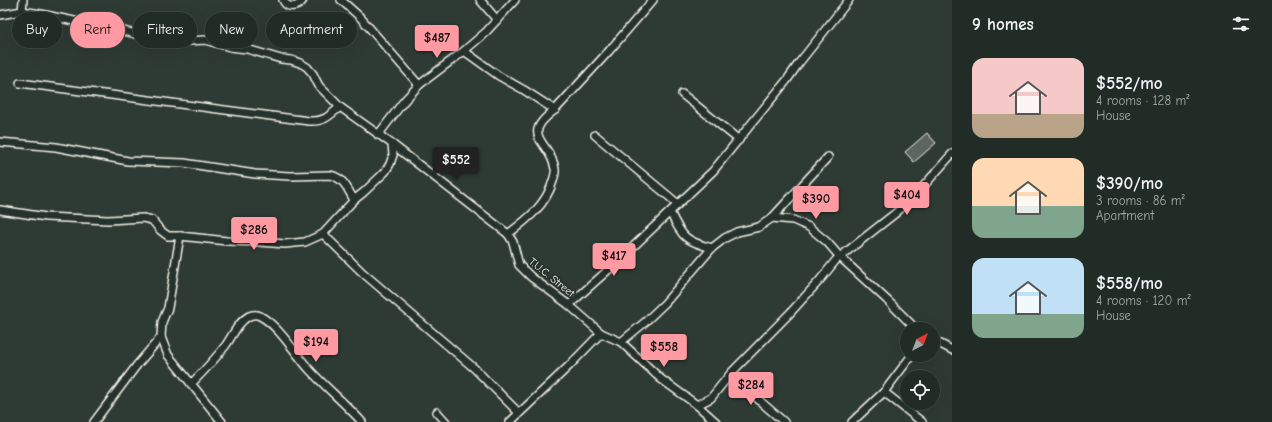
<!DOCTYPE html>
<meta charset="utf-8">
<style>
body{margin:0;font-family:"Comic Neue",sans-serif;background:#2e3833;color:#f1f3f6;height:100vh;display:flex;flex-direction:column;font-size:15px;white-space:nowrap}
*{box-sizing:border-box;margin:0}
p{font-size:13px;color:#a2a7a7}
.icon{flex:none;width:22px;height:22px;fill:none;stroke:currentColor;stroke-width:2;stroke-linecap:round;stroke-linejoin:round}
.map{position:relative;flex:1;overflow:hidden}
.sheet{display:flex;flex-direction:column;background:#222c27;width:320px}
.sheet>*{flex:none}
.guide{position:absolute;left:12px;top:12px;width:380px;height:36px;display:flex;gap:8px}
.needle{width:26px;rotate:42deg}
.controls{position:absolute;left:900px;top:322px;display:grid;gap:8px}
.controls a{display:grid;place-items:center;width:40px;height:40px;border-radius:50%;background:#222c27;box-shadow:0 4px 16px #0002,0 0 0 1px #3f4844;font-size:20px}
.price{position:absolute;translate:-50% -34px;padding:0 9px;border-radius:4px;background:#ff9aa2;color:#111;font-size:13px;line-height:26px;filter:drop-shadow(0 1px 2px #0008)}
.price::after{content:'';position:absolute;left:50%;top:24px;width:12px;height:9px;margin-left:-6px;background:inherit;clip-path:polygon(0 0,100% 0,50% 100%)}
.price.on{background:#222;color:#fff}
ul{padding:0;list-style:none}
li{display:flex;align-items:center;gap:12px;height:100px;padding:0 20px}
li span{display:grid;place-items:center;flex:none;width:112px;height:80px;border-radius:12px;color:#555}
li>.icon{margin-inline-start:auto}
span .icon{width:48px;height:48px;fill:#fffc;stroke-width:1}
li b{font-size:17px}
h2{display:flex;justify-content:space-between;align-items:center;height:48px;padding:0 20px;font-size:17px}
.tag{padding:0 14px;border-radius:18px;background:#222c27;box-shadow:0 4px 16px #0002,0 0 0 1px #3f4844;font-size:14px;line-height:36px}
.tag.on{background:#ff9aa2;color:#111}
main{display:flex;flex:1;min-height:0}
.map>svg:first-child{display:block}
.building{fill:#5c655e;stroke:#f4f1e8}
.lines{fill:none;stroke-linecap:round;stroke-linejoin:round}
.minor-casing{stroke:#f4f1e8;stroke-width:10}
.minor{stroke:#26332d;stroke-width:7}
.labels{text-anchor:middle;stroke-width:3.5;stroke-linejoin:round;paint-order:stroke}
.street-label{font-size:11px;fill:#f4f1e8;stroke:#26332d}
</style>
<main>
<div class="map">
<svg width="952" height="422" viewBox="0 0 952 422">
<rect width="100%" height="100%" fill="#2e3b34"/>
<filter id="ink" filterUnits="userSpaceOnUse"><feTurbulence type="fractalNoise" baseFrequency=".025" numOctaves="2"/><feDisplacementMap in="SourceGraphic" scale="8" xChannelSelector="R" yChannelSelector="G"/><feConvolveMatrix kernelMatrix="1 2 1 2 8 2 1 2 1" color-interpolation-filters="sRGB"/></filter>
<g filter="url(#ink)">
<path class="building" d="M927 133 936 143 914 162 905 152Z"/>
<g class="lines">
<defs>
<g id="minor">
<path d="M283 0C287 9 298 8 303 0"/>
<path d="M341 0 360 17 419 85"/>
<path d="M480 0 497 20"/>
<path d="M653 0 609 51 555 110C518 137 551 141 555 169 556 172 554 177 553 181 546 205 528 219 508 234L513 242 519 265 531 277 569 305 601 333 621 342 661 379 697 405 716 422"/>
<path d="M22 11 23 0"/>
<path d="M0 15 22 11 41 14 74 21 109 27 154 39 174 42 205 40 230 47 247 49 281 59 291 60 300 63 307 67 313 74 319 86 340 107C329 116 324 122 309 121L20 83"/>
<path d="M464 51 499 76 524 90 555 110"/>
<path d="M682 94 739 140"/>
<path d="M340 107 392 144 508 234"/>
<path d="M378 135 404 101 419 85 464 51 486 32 515 0"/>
<path d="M595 135 678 204"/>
<path d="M0 142 56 147 128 161 184 163 255 174 290 176 330 175C344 178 347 188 354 200"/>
<path d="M0 210 46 217 108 220 143 218 152 220 160 230 168 236H180L227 241 260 242 285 244 305 242 323 234 354 200 364 192 385 172 390 164 393 155 392 144"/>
<path d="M670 212C682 237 685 241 712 248"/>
<path d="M772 218 793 220 809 227 827 242 840 257 888 301 916 329"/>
<path d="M323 234 363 273 474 368 519 413"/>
<path d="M180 236 168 308 162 322 161 337 168 355 222 422"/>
<path d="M569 305 616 263 713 171 787 80 799 63 849 0"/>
<path d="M933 340 952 350"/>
<path d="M621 342 644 323 665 303 712 248 725 238 737 232 759 227 772 218 828 157"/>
<path d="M731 373 761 402 784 422"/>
<path d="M191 384C203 372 215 359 226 345 233 335 238 322 249 316 252 315 257 314 260 316 279 326 294 352 308 368 325 387 345 403 362 422"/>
<path d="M884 392 922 422"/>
<path d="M697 405 711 398 731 373 791 312 820 280 836 260 897 212 921 189 952 154"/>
<path d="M437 412 446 422"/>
<path d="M94 422 137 365 161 337"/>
<path d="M510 422 569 366 601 333"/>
<path d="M852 422 884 392 912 355"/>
</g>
</defs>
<use href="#minor" class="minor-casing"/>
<use href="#minor" class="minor"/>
</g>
</g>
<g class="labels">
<g class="street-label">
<text transform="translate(552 277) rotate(39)" y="4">T.U.C. Street</text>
</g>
</g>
</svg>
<div class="controls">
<a><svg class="needle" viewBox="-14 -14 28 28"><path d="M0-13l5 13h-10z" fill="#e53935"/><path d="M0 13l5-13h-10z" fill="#a2a7a7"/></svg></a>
<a><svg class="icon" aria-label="locate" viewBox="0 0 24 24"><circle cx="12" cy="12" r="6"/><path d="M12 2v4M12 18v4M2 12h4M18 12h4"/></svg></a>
</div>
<b class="price" style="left:437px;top:59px">$487</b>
<b class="price on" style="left:456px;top:181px">$552</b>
<b class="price" style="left:907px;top:216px">$404</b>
<b class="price" style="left:816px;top:220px">$390</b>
<b class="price" style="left:254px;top:251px">$286</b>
<b class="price" style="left:614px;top:277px">$417</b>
<b class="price" style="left:316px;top:363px">$194</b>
<b class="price" style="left:664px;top:368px">$558</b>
<b class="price" style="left:751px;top:406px">$284</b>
<div class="guide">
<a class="tag">Buy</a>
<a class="tag on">Rent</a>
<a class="tag">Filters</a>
<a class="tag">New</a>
<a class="tag">Apartment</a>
</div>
</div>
<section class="sheet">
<h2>9 homes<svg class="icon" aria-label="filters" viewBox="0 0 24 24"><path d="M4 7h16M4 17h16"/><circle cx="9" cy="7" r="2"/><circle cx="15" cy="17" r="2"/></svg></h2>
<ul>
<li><span style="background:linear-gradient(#f6c9c9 70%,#b9a48a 0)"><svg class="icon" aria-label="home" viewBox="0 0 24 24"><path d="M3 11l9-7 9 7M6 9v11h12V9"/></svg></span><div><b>$552/mo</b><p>4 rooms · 128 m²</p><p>House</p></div></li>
<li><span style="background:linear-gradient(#ffd9b3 60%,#7fa58c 0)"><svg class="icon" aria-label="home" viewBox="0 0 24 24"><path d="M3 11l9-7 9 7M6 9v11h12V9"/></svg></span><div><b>$390/mo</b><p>3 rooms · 86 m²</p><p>Apartment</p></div></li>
<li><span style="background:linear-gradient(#bfe0f5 70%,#7fa58c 0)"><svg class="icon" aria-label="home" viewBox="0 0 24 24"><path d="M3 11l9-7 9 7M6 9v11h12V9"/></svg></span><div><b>$558/mo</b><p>4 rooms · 120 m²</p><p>House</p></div></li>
</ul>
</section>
</main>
